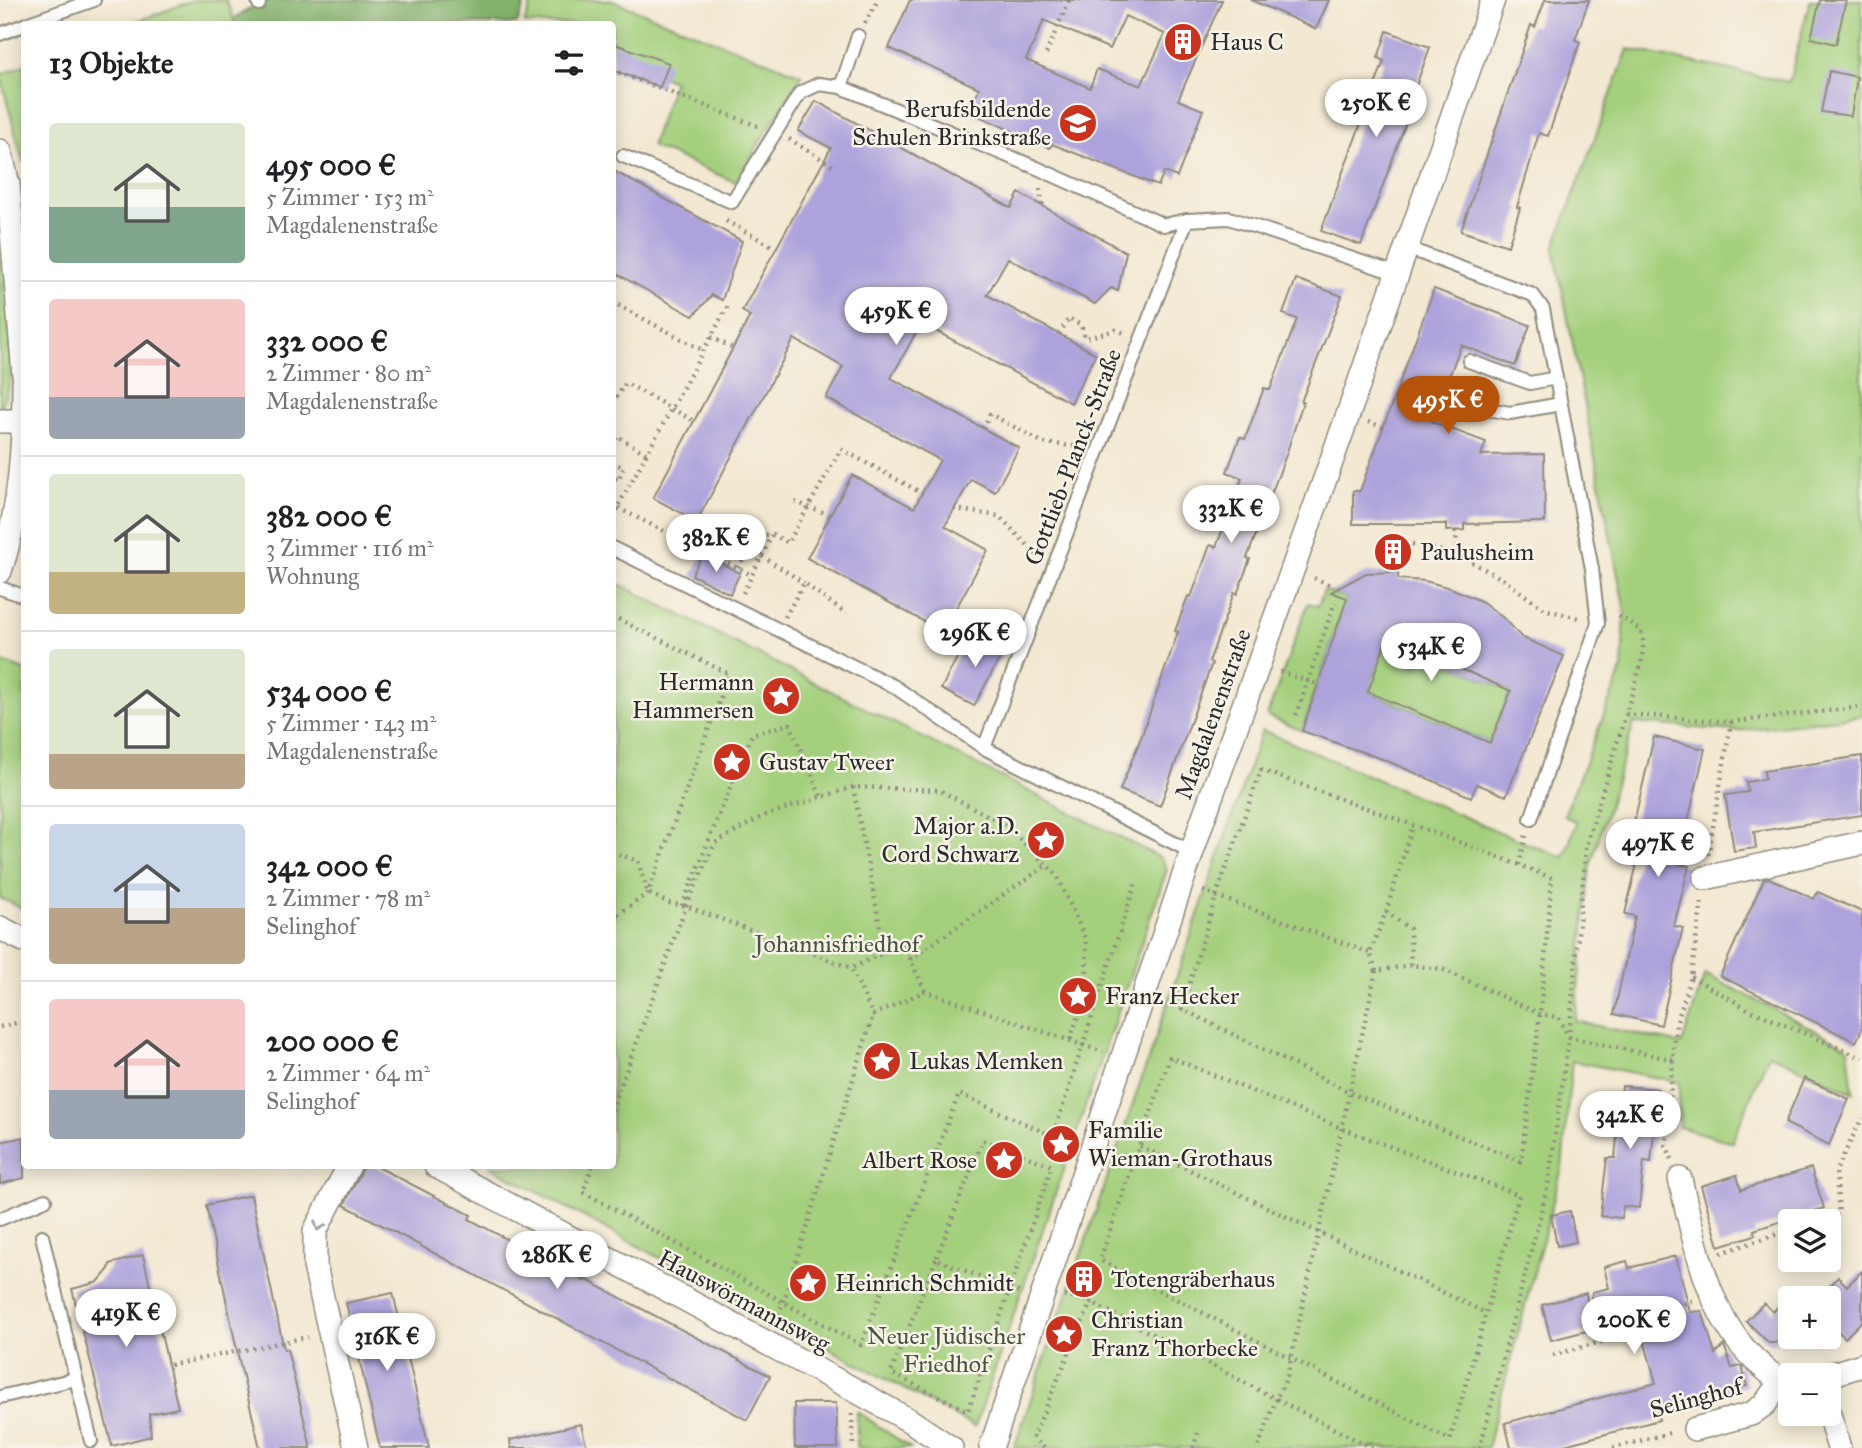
<!DOCTYPE html>
<html lang="de">
<meta charset="utf-8">
<style>
body{margin:0;font-family:"IM FELL Great Primer",serif;background:#f2f2f2;color:#202124;height:100vh;display:flex;flex-direction:column;font-size:26px;white-space:nowrap}
*{box-sizing:border-box;margin:0}
p{font-size:23px;color:#757577}
.icon{flex:none;width:38px;height:38px;fill:none;stroke:currentColor;stroke-width:2;stroke-linecap:round;stroke-linejoin:round}
.map{position:relative;flex:1;overflow:hidden}
.sheet{position:absolute;left:21px;top:21px;width:595px;height:1148px;display:flex;flex-direction:column;background:#fff;border-radius:7px;box-shadow:0 4px 18px #0003}
.sheet>*{flex:none}
.buttons{position:absolute;left:1778px;top:1209px;display:grid;gap:14px}
.buttons a{display:grid;place-items:center;width:63px;height:63px;border-radius:7px;background:#fff;box-shadow:0 4px 18px #0003;font-size:35px}
.price{position:absolute;translate:-50% -60px;padding:0 16px;border-radius:24px;background:#fff;color:#222;font-size:23px;line-height:46px;filter:drop-shadow(0 2px 4px #0008)}
.price::after{content:'';position:absolute;left:50%;top:42px;width:21px;height:16px;margin-left:-10px;background:inherit;clip-path:polygon(0 0,100% 0,50% 100%)}
.price.current{background:#b45309;color:#fff}
ul{padding:0;list-style:none}
li{display:flex;align-items:center;gap:21px;height:175px;padding:0 28px}
li+li{border-top:2px solid #e0e0e0}
li span{display:grid;place-items:center;flex:none;width:196px;height:140px;border-radius:7px;color:#555}
li>.icon{margin-inline-start:auto}
span .icon{width:84px;height:84px;fill:#fffc;stroke-width:1}
li b{font-size:30px}
h2{display:flex;justify-content:space-between;align-items:center;height:84px;padding:0 28px;font-size:30px}
.map>svg:first-child{display:block}
.green{fill:#a4d07d;stroke:#687e54;stroke-width:2}
.forest{fill:#83b26c;stroke:#576e4c;stroke-width:2}
.building{fill:#ada2db;fill-rule:evenodd}
.lines{fill:none;stroke-linecap:round;stroke-linejoin:round}
.lane-casing{stroke:#8f8a7e;stroke-width:16}
.street-casing{stroke:#8f8a7e;stroke-width:26}
.path{stroke:#8f8a7e;stroke-width:4.5;stroke-dasharray:2 5;stroke-linecap:butt}
.lane{stroke:#fff;stroke-width:12}
.street{stroke:#fff;stroke-width:23}
.oneway{stroke:#a0a0a0}
.labels{text-anchor:middle;stroke-width:5;stroke-linejoin:round;paint-order:stroke}
.poi-label{font-size:24px;fill:#2b2b2b;stroke:#f7f3e8;text-anchor:start}
.street-label{font-size:24px;fill:#2b2b2b;stroke:#f7f3e8}
.park-label{font-size:24px;fill:#495440;stroke:#f7f3e8}
</style>
<div class="map">
<svg width="1862" height="1448" viewBox="0 0 1862 1448">
<rect width="100%" height="100%" fill="#f7f3e8"/>
<filter id="ink" filterUnits="userSpaceOnUse"><feTurbulence type="fractalNoise" baseFrequency=".0143" numOctaves="2"/><feDisplacementMap in="SourceGraphic" scale="14" xChannelSelector="R" yChannelSelector="G"/><feConvolveMatrix kernelMatrix="1 2 1 2 8 2 1 2 1" color-interpolation-filters="sRGB"/></filter>
<filter id="wash" filterUnits="userSpaceOnUse"><feTurbulence type="fractalNoise" baseFrequency=".00686" numOctaves="4" result="noise"/><feDisplacementMap in="SourceGraphic" scale="28" xChannelSelector="R" yChannelSelector="G"/><feGaussianBlur stdDeviation="1.57" result="paint"/><feColorMatrix in="noise" values="0 0 0 0 0 0 0 0 0 0 0 0 0 0 0 0 0 1.4 0 .05"/><feComposite in="paint" operator="in"/></filter>
<g filter="url(#wash)">
<rect width="100%" height="100%" fill="#f3e8d1"/>
<g class="green">
<path d="M194 0H226L236 24H130Z"/>
<path d="M533 0H611L802 75 735 182 651 146 674 81 613 57 612 24H528L524 23Z"/>
<path d="M1810 0H1862V716L1737 731 1634 723 1590 867 1575 1021 1682 1044 1705 974 1848 1047 1853 1093 1769 1054 1732 1142 1679 1127V1082L1572 1061 1562 1168 1487 1448H1014L1262 730 1523 842 1564 857 1577 822 1564 816 1622 669 1625 611 1554 248 1628 49 1789 82Z"/>
<path d="M24 65V162H23L0 75Z"/>
<path d="M5 258 11 380 0 410V261Z"/>
<path d="M613 581 1161 858 1167 869 975 1427 489 1166H612Z"/>
<path d="M1324 590 1347 598 1302 731 1267 716 1308 603 1318 606Z"/>
<path d="M1388 633 1404 654V660L1410 664 1418 665 1426 653 1511 691 1490 743 1368 692Z"/>
<path d="M0 661 24 670V909L0 898Z"/>
<path d="M857 1412H858L910 1448H857Z"/>
</g>
<path class="forest" d="M264 0H526L517 24H236L233 19Z"/>
<g id="blocks">
<g class="building">
<path d="M910 0H1222L1178 100 1203 110 1177 177 1164 172 1158 186 1052 144 1050 148 970 112 979 88 889 48ZM1125 16 1165 34 1141 86 1097 69 1090 88 1026 60 1044 20 1110 49Z"/>
<path d="M1251 0H1329L1316 29Z"/>
<path d="M1545 0H1589L1575 40 1580 42 1548 136 1539 133 1517 207 1520 208 1508 246 1461 231 1531 25 1535 27Z"/>
<path d="M1820 0H1846L1836 44 1811 38Z"/>
<path d="M1387 31 1430 47 1409 105 1412 106 1361 245 1321 231 1384 61 1378 58Z"/>
<path d="M612 43 669 63 660 87 612 70Z"/>
<path d="M1829 71 1857 77 1851 116 1821 112Z"/>
<path d="M816 101 1011 208 1019 193 1126 252 1118 291 1111 288 1095 304 1008 258 987 295 1096 354 1071 403 921 323 891 378 1019 448 995 492 971 479 945 526 988 550 943 632 807 558 852 475 914 508 940 460 826 398 843 367 794 339 697 521 653 498 750 316 742 311 831 148 798 131Z"/>
<path d="M612 170 742 241 722 300 712 295 693 316 612 271Z"/>
<path d="M1296 279 1342 296 1301 402H1303L1286 455 1247 558 1250 559 1237 594 1234 593 1209 662 1212 663 1160 806 1120 790 1142 735 1178 632 1175 631 1188 596 1191 597 1210 545 1216 547 1242 478 1227 472 1240 437 1245 439 1264 388 1270 390 1297 319 1283 314Z"/>
<path d="M1434 289 1530 325 1515 366 1461 345 1432 422 1486 442 1481 455 1544 454 1545 522 1464 524V530L1446 531V524H1353V491H1360Z"/>
<path d="M703 554 740 573 730 594 692 575Z"/>
<path d="M1398 572V579L1425 581 1451 588 1483 602 1507 621 1521 637 1564 656 1506 796 1477 784 1471 797 1385 760 1302 731 1347 598 1331 592 1366 573ZM1385 644 1410 664 1418 665 1430 655 1511 691 1490 743 1368 692Z"/>
<path d="M988 630 1009 641 974 706 941 689 961 650 974 657Z"/>
<path d="M1654 737 1705 749 1678 864 1689 866 1674 926 1683 928 1661 1025 1614 1014 1635 916 1625 914 1639 855 1627 852Z"/>
<path d="M1862 756V815L1754 832 1756 848 1734 851 1725 795 1748 792 1746 782 1765 779 1764 771Z"/>
<path d="M1769 878 1814 899 1818 892 1862 912V1029L1856 1042 1720 976 1764 879Z"/>
<path d="M1804 1078 1849 1099 1829 1145 1785 1123Z"/>
<path d="M1622 1086 1658 1089 1651 1162 1644 1161 1639 1208 1623 1206 1622 1218 1600 1216 1607 1158H1615Z"/>
<path d="M24 1137V1178L0 1184V1142Z"/>
<path d="M364 1166H376L471 1215 469 1219 584 1281 585 1279 770 1376 747 1420 344 1205Z"/>
<path d="M1811 1168 1824 1208 1754 1230 1755 1235 1719 1246 1701 1186 1737 1175 1741 1190Z"/>
<path d="M251 1195 284 1349H287L311 1448H260L239 1360 206 1205Z"/>
<path d="M1570 1211 1576 1242 1557 1246 1551 1215Z"/>
<path d="M143 1255 178 1408 149 1414 151 1436 112 1446 72 1289 98 1282 109 1269 110 1264Z"/>
<path d="M1676 1256 1690 1312 1702 1311 1715 1354 1724 1345 1732 1368 1742 1366 1747 1386 1657 1411 1659 1420 1553 1448H1511L1505 1423 1656 1383 1638 1318 1551 1340 1542 1305 1586 1293 1589 1313 1592 1292 1609 1288 1604 1267 1627 1261 1629 1268Z"/>
<path d="M1862 1271V1321L1845 1338 1829 1322V1287L1838 1277 1847 1286Z"/>
<path d="M393 1293 422 1418 429 1448H380L346 1303Z"/>
<path d="M1790 1294V1329L1776 1343H1769L1746 1321 1764 1303 1773 1312Z"/>
<path d="M794 1403H836L838 1448H795Z"/>
<path d="M581 1424 587 1448H511L510 1440Z"/>
</g>
</g>
</g>
<g filter="url(#ink)">
<use href="#blocks" fill-opacity="0" stroke="#8f8a7e" stroke-width="2"/>
<g class="lines">
<defs>
<g id="lane">
<path d="M258 0 259 4"/>
<path d="M26 24 94 0"/>
<path d="M0 34 24 25"/>
<path d="M858 36 841 87 1037 168 1164 225 1187 220 1229 218 1398 274"/>
<path d="M623 156 732 202 800 93 819 84 841 87"/>
<path d="M1407 248 1533 295 1543 309 1592 569 1598 623 1531 819"/>
<path d="M1469 361 1530 383 1556 378"/>
<path d="M1488 409 1510 413 1561 404"/>
<path d="M612 548 895 687 984 748 1192 852"/>
<path d="M0 588 24 596"/>
<path d="M984 748 1187 220"/>
<path d="M0 1219 45 1200"/>
<path d="M42 1236 91 1441"/>
<path d="M0 1397 75 1379"/>
</g>
<g id="street">
<path d="M0 151 8 184 24 375"/>
<path d="M0 421H24"/>
<path d="M0 571C20 512 24 445 24 383"/>
<path d="M1705 878 1862 843"/>
<path d="M0 928 24 940"/>
<path d="M349 1166 315 1231V1266L356 1448"/>
<path d="M436 1166 851 1388 912 1422 951 1448"/>
<path d="M1680 1179C1695 1243 1709 1324 1763 1367 1772 1375 1778 1381 1790 1381"/>
<path d="M1826 1376 1862 1365"/>
<path d="M1829 1414 1839 1448"/>
<path d="M1695 1429 1751 1414 1765 1404 1781 1381"/>
<path d="M991 1448 1202 822 1349 412 1493 0"/>
</g>
</defs>
<use href="#lane" class="lane-casing"/>
<use href="#street" class="street-casing"/>
<g class="path">
<path d="M865 23 878 0"/>
<path d="M1046 54 1069 0"/>
<path d="M612 70 758 126"/>
<path d="M789 139 833 166"/>
<path d="M1040 189 1043 207"/>
<path d="M726 221 777 249"/>
<path d="M612 302 704 351"/>
<path d="M1059 334 1069 318 1081 325 1085 338 1116 330 1127 334"/>
<path d="M711 337 733 348"/>
<path d="M612 403 626 383 694 421"/>
<path d="M1368 422 1383 427"/>
<path d="M983 428 990 414 1044 443 1081 447"/>
<path d="M612 445 617 436 647 454"/>
<path d="M612 462 624 468 618 480 612 477"/>
<path d="M795 502 830 515"/>
<path d="M612 505 708 553 753 537 773 534 788 543 841 449 922 493"/>
<path d="M954 509 999 516 1040 558"/>
<path d="M612 517 729 304"/>
<path d="M1455 531 1459 555"/>
<path d="M1412 544 1459 555 1504 580 1544 609 1582 619"/>
<path d="M709 554 752 575"/>
<path d="M762 556 804 583"/>
<path d="M738 568 753 538"/>
<path d="M1314 578 1333 586"/>
<path d="M743 593 772 535"/>
<path d="M612 616 729 674 648 893 619 914 612 912"/>
<path d="M785 617 804 583 846 614"/>
<path d="M1280 672 1318 684"/>
<path d="M1626 714 1731 722 1708 856"/>
<path d="M1296 715 1335 602"/>
<path d="M1731 722 1862 707"/>
<path d="M1261 770C1358 806 1456 839 1552 878L1540 1014 1521 1161 1351 1093 1182 1009 1216 896Z"/>
<path d="M853 787 885 952"/>
<path d="M612 852 638 861 648 893 669 903 686 906 851 968"/>
<path d="M1519 865 1526 835"/>
<path d="M1203 891 1370 953"/>
<path d="M682 906 752 734 790 724 821 797"/>
<path d="M1386 912 1410 929 1411 965"/>
<path d="M612 933 619 914"/>
<path d="M910 959 1047 865"/>
<path d="M1376 971 1370 953 1386 912 1413 825"/>
<path d="M1691 977 1750 1010 1862 1058"/>
<path d="M925 991 903 944 851 968 873 1015 925 991 1103 1052"/>
<path d="M0 1027 24 1021"/>
<path d="M612 1110 686 906 715 843 763 816 853 787 939 790 1004 824 1057 875 1086 940 1087 987 1070 1041"/>
<path d="M1140 1146 1486 1313 1519 1195 1341 1128 1170 1057 1100 1260 1450 1440 1486 1313"/>
<path d="M1672 1159 1666 1145 1676 1025 1691 977 1702 900"/>
<path d="M592 1166 583 1192 861 1345 959 1094 1053 1136 1136 882"/>
<path d="M1817 1222 1839 1215 1836 1171 1862 1118"/>
<path d="M1721 1253 1790 1230"/>
<path d="M936 1259 891 1373 968 1411 1052 1166 983 1140 936 1259 1021 1293"/>
<path d="M1064 1296 1091 1302"/>
<path d="M775 1321 783 1303 873 1015"/>
<path d="M1553 1355 1630 1334 1627 1319 1692 1301"/>
<path d="M170 1365 308 1337"/>
<path d="M852 1414 853 1448"/>
<path d="M1044 1448 1033 1437 1091 1302 1276 1399 1258 1448"/>
<path d="M1193 1448 1198 1433"/>
<path d="M1372 1448 1276 1399 1287 1377 1376 971 1411 965 1442 969 1540 1014 1558 1017 1569 1037 1674 1060"/>
<path d="M1480 1448 1548 1185 1569 1037 1586 846 1641 664C1645 635 1646 630 1618 616L1617 611"/>
<path d="M1613 1448 1673 1432"/>
</g>
<use href="#lane" class="lane"/>
<use href="#street" class="street"/>
</g>
<defs><path id="oneway-chevron" d="M-2-3.5L2.5 0L-2 3.5" fill="none" stroke-width="1.6" stroke-linecap="round" stroke-linejoin="round" transform="scale(1.75)"/></defs>
<use class="oneway" href="#oneway-chevron" transform="translate(319 1226) rotate(111)"/>
</g>
<defs>
<symbol id="building-disc" viewBox="-11 -11 22 22"><circle r="9.5" fill="#c8321e" stroke="#f7f3e8"/><path d="M-4-6H4V6H1V3H-1V6H-4ZM-2.5-4.3h1.7v1.8h-1.7ZM.8-4.3h1.7v1.8H.8ZM-2.5-1h1.7V.8h-1.7ZM.8-1h1.7V.8H.8Z" fill="#fff"/></symbol>
<symbol id="school-disc" viewBox="-11 -11 22 22"><circle r="9.5" fill="#c8321e" stroke="#f7f3e8"/><path d="M0-5L7-2L0 1L-7-2ZM-4 1L0 2.5L4 1V4Q0 6-4 4Z" fill="#fff"/></symbol>
<symbol id="sight-disc" viewBox="-11 -11 22 22"><circle r="9.5" fill="#c8321e" stroke="#f7f3e8"/><path d="M0-6L1.8-2.2L6-1.7L2.9 1.2L3.7 5.4L0 3.3L-3.7 5.4L-2.9 1.2L-6-1.7L-1.8-2.2Z" fill="#fff"/></symbol>
</defs>
<g fill-rule="evenodd">
<use href="#building-disc" x="1161" y="20" width="44" height="44"/>
<use href="#school-disc" x="1056" y="101" width="44" height="44"/>
<use href="#building-disc" x="1371" y="530" width="44" height="44"/>
<use href="#sight-disc" x="759" y="674" width="44" height="44"/>
<use href="#sight-disc" x="710" y="740" width="44" height="44"/>
<use href="#sight-disc" x="1024" y="818" width="44" height="44"/>
<use href="#sight-disc" x="1056" y="974" width="44" height="44"/>
<use href="#sight-disc" x="860" y="1039" width="44" height="44"/>
<use href="#sight-disc" x="1039" y="1122" width="44" height="44"/>
<use href="#sight-disc" x="982" y="1138" width="44" height="44"/>
<use href="#building-disc" x="1062" y="1257" width="44" height="44"/>
<use href="#sight-disc" x="786" y="1261" width="44" height="44"/>
<use href="#sight-disc" x="1042" y="1312" width="44" height="44"/>
</g>
<g class="labels">
<g class="poi-label">
<text x="1210" y="50">Haus C</text>
<text x="1051" y="117" text-anchor="end">Berufsbildende<tspan x="1051" dy="28">Schulen Brinkstraße</tspan></text>
<text x="1420" y="560">Paulusheim</text>
<text x="754" y="690" text-anchor="end">Hermann<tspan x="754" dy="28">Hammersen</tspan></text>
<text x="759" y="770">Gustav Tweer</text>
<text x="1019" y="834" text-anchor="end">Major a.D.<tspan x="1019" dy="28">Cord Schwarz</tspan></text>
<text x="1105" y="1004">Franz Hecker</text>
<text x="909" y="1069">Lukas Memken</text>
<text x="1088" y="1138">Familie<tspan x="1088" dy="28">Wieman-Grothaus</tspan></text>
<text x="977" y="1168" text-anchor="end">Albert Rose</text>
<text x="1111" y="1287">Totengräberhaus</text>
<text x="835" y="1291">Heinrich Schmidt</text>
<text x="1091" y="1328">Christian<tspan x="1091" dy="28">Franz Thorbecke</tspan></text>
</g>
<g class="street-label">
<text transform="translate(1073 457) rotate(-69)" y="8">Gottlieb-Planck-Straße</text>
<text transform="translate(1213 714) rotate(-70)" y="8">Magdalenenstraße</text>
<text transform="translate(744 1301) rotate(28)" y="8">Hauswörmannsweg</text>
<text transform="translate(1696 1398) rotate(-15)" y="8">Selinghof</text>
</g>
<g class="park-label">
<text x="837" y="952">Johannisfriedhof</text>
<text x="946" y="1344">Neuer Jüdischer<tspan x="946" dy="28">Friedhof</tspan></text>
</g>
</g>
</svg>
<div class="buttons">
<a><svg class="icon" aria-label="layers" viewBox="0 0 24 24"><path d="M12 4l9 5-9 5-9-5zM3 14l9 5 9-5"/></svg></a>
<a>+</a>
<a>−</a>
</div>
<b class="price" style="left:1376px;top:139px">250K €</b>
<b class="price" style="left:896px;top:347px">459K €</b>
<b class="price current" style="left:1448px;top:436px">495K €</b>
<b class="price" style="left:1231px;top:545px">332K €</b>
<b class="price" style="left:716px;top:574px">382K €</b>
<b class="price" style="left:975px;top:669px">296K €</b>
<b class="price" style="left:1431px;top:683px">534K €</b>
<b class="price" style="left:1658px;top:879px">497K €</b>
<b class="price" style="left:1630px;top:1151px">342K €</b>
<b class="price" style="left:557px;top:1291px">286K €</b>
<b class="price" style="left:126px;top:1349px">419K €</b>
<b class="price" style="left:1634px;top:1356px">200K €</b>
<b class="price" style="left:387px;top:1373px">316K €</b>
<section class="sheet">
<h2>13 Objekte<svg class="icon" aria-label="filters" viewBox="0 0 24 24"><path d="M4 7h16M4 17h16"/><circle cx="9" cy="7" r="2"/><circle cx="15" cy="17" r="2"/></svg></h2>
<ul>
<li><span style="background:linear-gradient(#dfe7d0 60%,#7fa58c 0)"><svg class="icon" aria-label="home" viewBox="0 0 24 24"><path d="M3 11l9-7 9 7M6 9v11h12V9"/></svg></span><div><b>495 000 €</b><p>5 Zimmer · 153 m²</p><p>Magdalenenstraße</p></div></li>
<li><span style="background:linear-gradient(#f6c9c9 70%,#9aa5b1 0)"><svg class="icon" aria-label="home" viewBox="0 0 24 24"><path d="M3 11l9-7 9 7M6 9v11h12V9"/></svg></span><div><b>332 000 €</b><p>2 Zimmer · 80 m²</p><p>Magdalenenstraße</p></div></li>
<li><span style="background:linear-gradient(#dfe7d0 70%,#c2b280 0)"><svg class="icon" aria-label="home" viewBox="0 0 24 24"><path d="M3 11l9-7 9 7M6 9v11h12V9"/></svg></span><div><b>382 000 €</b><p>3 Zimmer · 116 m²</p><p>Wohnung</p></div></li>
<li><span style="background:linear-gradient(#dfe7d0 75%,#b9a48a 0)"><svg class="icon" aria-label="home" viewBox="0 0 24 24"><path d="M3 11l9-7 9 7M6 9v11h12V9"/></svg></span><div><b>534 000 €</b><p>5 Zimmer · 143 m²</p><p>Magdalenenstraße</p></div></li>
<li><span style="background:linear-gradient(#c9d6e8 60%,#b9a48a 0)"><svg class="icon" aria-label="home" viewBox="0 0 24 24"><path d="M3 11l9-7 9 7M6 9v11h12V9"/></svg></span><div><b>342 000 €</b><p>2 Zimmer · 78 m²</p><p>Selinghof</p></div></li>
<li><span style="background:linear-gradient(#f6c9c9 65%,#9aa5b1 0)"><svg class="icon" aria-label="home" viewBox="0 0 24 24"><path d="M3 11l9-7 9 7M6 9v11h12V9"/></svg></span><div><b>200 000 €</b><p>2 Zimmer · 64 m²</p><p>Selinghof</p></div></li>
</ul>
</section>
</div>
